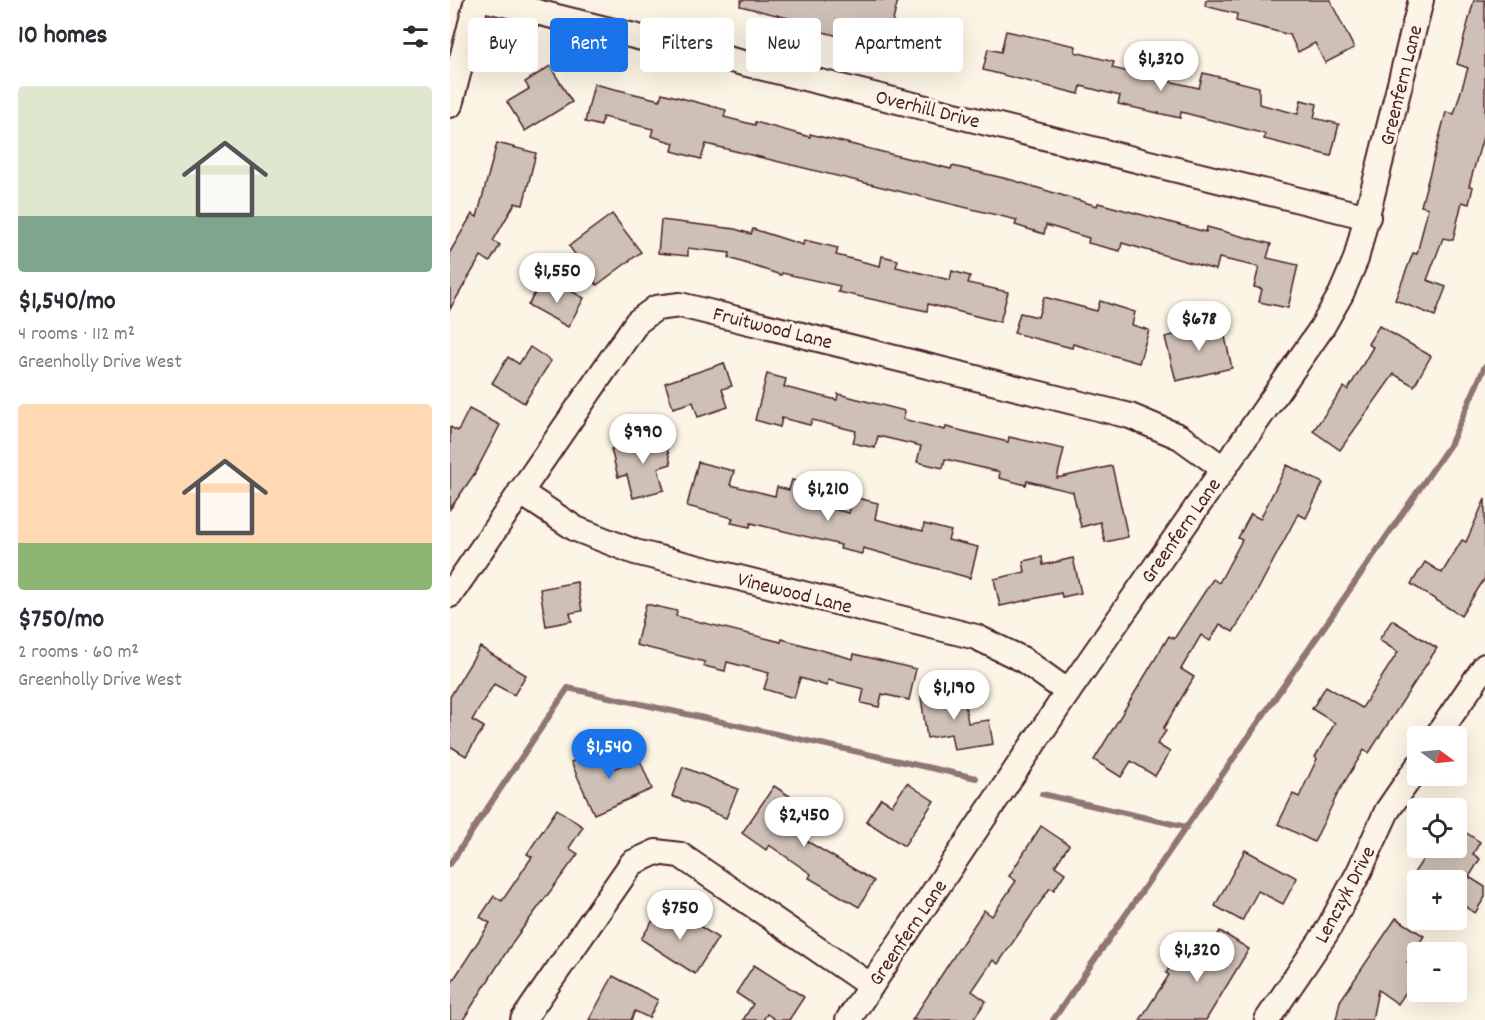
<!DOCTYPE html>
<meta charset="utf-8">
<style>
body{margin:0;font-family:Dekko,sans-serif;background:#f7f7f7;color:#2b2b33;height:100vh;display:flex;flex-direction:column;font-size:22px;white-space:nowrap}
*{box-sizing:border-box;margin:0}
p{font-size:20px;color:#7c7c81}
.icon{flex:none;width:33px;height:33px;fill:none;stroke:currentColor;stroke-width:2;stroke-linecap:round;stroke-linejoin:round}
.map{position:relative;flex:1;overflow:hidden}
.side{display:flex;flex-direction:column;background:#fff;width:450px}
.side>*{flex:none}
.hud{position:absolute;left:18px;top:18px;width:570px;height:54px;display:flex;gap:12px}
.needle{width:39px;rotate:105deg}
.controls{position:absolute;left:957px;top:726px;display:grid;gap:12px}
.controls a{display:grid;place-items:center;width:60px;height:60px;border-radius:6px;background:#fff;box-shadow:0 6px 24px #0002;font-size:30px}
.price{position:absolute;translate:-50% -51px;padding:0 14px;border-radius:21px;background:#fff;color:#222;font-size:20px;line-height:39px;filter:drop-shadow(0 2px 3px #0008)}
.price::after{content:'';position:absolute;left:50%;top:36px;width:18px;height:14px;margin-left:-9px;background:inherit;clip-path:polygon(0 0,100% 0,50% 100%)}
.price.selected{background:#1a73e8;color:#fff}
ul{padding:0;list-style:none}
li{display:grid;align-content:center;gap:12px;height:318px;padding:0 18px}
li span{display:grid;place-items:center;height:186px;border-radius:6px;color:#555}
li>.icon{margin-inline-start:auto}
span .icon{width:108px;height:108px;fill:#fffc;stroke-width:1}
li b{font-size:26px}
h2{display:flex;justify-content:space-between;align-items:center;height:72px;padding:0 18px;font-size:26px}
.tag{padding:0 21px;border-radius:6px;background:#fff;box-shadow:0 6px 24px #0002;font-size:21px;line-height:54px}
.tag.selected{background:#1a73e8;color:#fff}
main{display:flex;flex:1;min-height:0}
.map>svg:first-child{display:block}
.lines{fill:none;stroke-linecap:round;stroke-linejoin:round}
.stream{stroke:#917474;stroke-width:6}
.building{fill:#cfc0b7;stroke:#4a1f2b;stroke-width:1.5}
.minor-casing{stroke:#4a1f2b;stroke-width:28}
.minor{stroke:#fcf5e5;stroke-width:24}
.labels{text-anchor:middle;stroke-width:6;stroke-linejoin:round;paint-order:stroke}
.street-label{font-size:21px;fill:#4a1f2b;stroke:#fcf5e5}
</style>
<main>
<section class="side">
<h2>10 homes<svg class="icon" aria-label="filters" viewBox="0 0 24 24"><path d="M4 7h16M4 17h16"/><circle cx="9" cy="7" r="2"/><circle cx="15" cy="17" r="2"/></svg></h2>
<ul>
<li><span style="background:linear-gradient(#dfe7d0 70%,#7fa58c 0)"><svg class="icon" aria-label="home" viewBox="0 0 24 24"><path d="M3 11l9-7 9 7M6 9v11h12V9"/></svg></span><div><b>$1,540/mo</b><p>4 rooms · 112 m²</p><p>Greenholly Drive West</p></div></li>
<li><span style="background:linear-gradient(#ffd9b3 75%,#8fb573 0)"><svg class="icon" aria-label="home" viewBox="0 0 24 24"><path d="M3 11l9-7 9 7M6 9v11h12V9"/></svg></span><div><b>$750/mo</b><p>2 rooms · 60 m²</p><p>Greenholly Drive West</p></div></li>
</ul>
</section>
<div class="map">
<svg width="1035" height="1020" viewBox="0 0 1035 1020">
<rect width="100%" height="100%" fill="#fcf5e5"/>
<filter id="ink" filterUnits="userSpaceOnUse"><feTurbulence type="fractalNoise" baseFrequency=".0167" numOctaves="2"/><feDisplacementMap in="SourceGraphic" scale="12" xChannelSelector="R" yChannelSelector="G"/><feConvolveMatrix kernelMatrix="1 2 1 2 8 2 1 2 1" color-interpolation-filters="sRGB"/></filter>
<g filter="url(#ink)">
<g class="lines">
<g class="stream">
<path d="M592 794 736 827"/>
<path d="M0 864 118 688 526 778"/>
<path d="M603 1020 1001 443 1035 366"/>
</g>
</g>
<g class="building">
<path d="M291 0H448L439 37 417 32 415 43 350 26 351 21 290 6Z"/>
<path d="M756 0H880L904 48 875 63 865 43 848 52 840 35 786 21 787 14 755 6Z"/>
<path d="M1024 0H1035V130L1019 186 1023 187 1019 204 1012 202 1003 240 993 238 977 280 996 287 985 316 945 300 963 253 967 254 978 208 971 206 996 112 1004 114 1018 68 1007 64Z"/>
<path d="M556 31 626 46 625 52 664 62 662 68 749 88 753 73 809 87V104L848 114 851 100 867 104 864 118 889 124 881 156 814 139 815 134 731 112 730 118 668 104 670 96 631 86 629 94 533 70 538 49 551 52Z"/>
<path d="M100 66 122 102 75 131 57 102 79 89 75 82Z"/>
<path d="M144 84 210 100 212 93 276 110 274 117 305 125V122L360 137V134L501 169 502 166 562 180 647 206 648 203 756 232 757 227 821 244 817 258 848 265 838 308 809 302 812 289 804 287 809 267 769 258 766 270 672 243 670 251 638 243 639 238 596 225 594 234 565 225 567 220 256 144 251 159 222 151 224 143 201 136 203 129 153 117 151 126 135 122Z"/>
<path d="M47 143 86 153 73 205 65 203 43 241 50 245 40 262 31 256 0 309V252L22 214 27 217Z"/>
<path d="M162 214 191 252 147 285 119 246Z"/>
<path d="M211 220 285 229 301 234 303 229 353 245 354 240 388 248 386 255 430 266 432 256 448 260 446 267 500 280 502 271 520 276 518 283 558 292 550 322 478 304 477 311 388 292 390 286 332 273 331 275 279 258 280 253 238 248V256L208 253Z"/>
<path d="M110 285 134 298 118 327 78 305 89 286 105 295Z"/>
<path d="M594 297 647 311 650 301 685 312 682 325 699 330 689 363 623 344 622 348 564 333 570 313 588 317Z"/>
<path d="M772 324 782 368 726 381 715 337Z"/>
<path d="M929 326 981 356 964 386 944 374 890 450 863 431 894 387 898 390 923 347 918 344Z"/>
<path d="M80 347 101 361 74 403 42 383 58 357 69 364Z"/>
<path d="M274 363 282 386 272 389 278 407 248 417 243 402 223 408 215 383Z"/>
<path d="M317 374 336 379 334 387 387 400 388 394 455 411 453 419 495 430 496 427 558 442 559 437 614 449 607 478 662 466 678 537 655 542 650 522 631 527 623 492 577 481 576 485 549 478 550 472 495 459 493 468 467 462 471 446 428 436 425 448 403 443 406 431 362 420 360 425 332 418 330 427 305 420Z"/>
<path d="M19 409 50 425 25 473 0 509V427L8 431Z"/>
<path d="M214 435 221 464 208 468 214 490 183 498 177 475 168 477 161 449Z"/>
<path d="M248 462 284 471 280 485 325 496 327 487 339 490 342 480 364 486 360 503 399 513 403 497 428 503 425 519 473 531 474 524 501 531 498 540 528 547 520 578 413 548 412 554 390 549 391 545 301 523 300 527 281 523 283 518 237 506Z"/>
<path d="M837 465 873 483 856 518 848 514 801 603 783 632 770 624 760 641 751 635 731 669 744 677 713 729 716 731 707 744 720 752 705 776 681 761 671 777 644 760 719 636 724 639 763 579 769 583 792 540 788 538 801 514 810 519Z"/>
<path d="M1035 499V578L1011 616 961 584 975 562 992 573 1012 540 1016 542Z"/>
<path d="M592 557 593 565 623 558 631 593 612 597 611 593 550 606 544 579 575 572 573 561Z"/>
<path d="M127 582 132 611 120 613 122 621 96 626 90 589Z"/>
<path d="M196 604 227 611 226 616 331 642 332 639 403 659 404 654 466 669 459 700 432 694 429 707 411 703 414 689 378 680 377 686 350 678 344 698 314 689 319 673 277 662 275 671 254 666 255 662 186 645Z"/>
<path d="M942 620 987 648 919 753 914 750 889 791 864 842 828 824 843 794 849 797 867 759 865 757 885 723 862 709 876 686 912 708 948 652 929 640Z"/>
<path d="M30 647 76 675 64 695 44 684 22 720 34 727 16 756 0 746V697Z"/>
<path d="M513 690 518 723 539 720 543 744 504 750 501 734 477 738 471 697Z"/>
<path d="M154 747 163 769 189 758 202 789 144 814 121 762Z"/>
<path d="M233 767 288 789 276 818 222 796Z"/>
<path d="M457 783 484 801 454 846 416 821 431 798 442 805Z"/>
<path d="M324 786 352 804 340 821 359 834 355 840 424 881 409 907 359 878 361 874 319 845 316 850 292 833Z"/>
<path d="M107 809 133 827 119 848 128 854 64 940 13 1020H0V985L40 923 30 917 44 896 52 901 82 857 77 854Z"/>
<path d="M591 826 619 845 605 866 615 873 604 890 600 888 548 964 543 960 522 991 536 1001 523 1020H462L534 910 542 916 566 881 559 876Z"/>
<path d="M1006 826 1030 842 1023 854 1030 859 1019 877 1035 887V897L1025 913 1006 901V880H975L964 873 979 850 985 853 989 848H1006Z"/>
<path d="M795 850 847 878 833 904 808 891 792 921 765 906Z"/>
<path d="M209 911 234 928 239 919 268 938 245 974 191 939Z"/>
<path d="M946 918 974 936 957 962 968 969V974L948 1004 928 990 922 1020H886L890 1001Z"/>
<path d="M770 931 799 949 756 1020H690L719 975 716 973 730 951 750 964Z"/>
<path d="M304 965 354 997 339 1020H326L317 1014 313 1020H293L303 1004 286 993Z"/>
<path d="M163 976 208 1000 199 1018 185 1011 181 1020H139Z"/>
</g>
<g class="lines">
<defs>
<g id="minor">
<path d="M38 0 918 217"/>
<path d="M0 105 27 0"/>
<path d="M70 492 126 529 185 552 526 637 572 659 618 692"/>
<path d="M0 595 187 322 206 308 230 305 680 416 730 437 773 468"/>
<path d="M987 736 1035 666"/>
<path d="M73 1020 182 863 206 852 230 855 421 986"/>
<path d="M398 1020 618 692 871 329 891 294 906 259 971 0"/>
<path d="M817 1020 876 933 908 874 937 811 968 766"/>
</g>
</defs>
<use href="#minor" class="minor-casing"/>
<use href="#minor" class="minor"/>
</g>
</g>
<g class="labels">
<g class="street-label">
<text transform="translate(950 85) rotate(-76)" y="7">Greenfern Lane</text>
<text transform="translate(478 108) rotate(14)" y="7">Overhill Drive</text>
<text transform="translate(323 327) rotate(14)" y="7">Fruitwood Lane</text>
<text transform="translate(730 530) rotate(-55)" y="7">Greenfern Lane</text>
<text transform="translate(345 592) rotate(14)" y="7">Vinewood Lane</text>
<text transform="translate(894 894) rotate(-62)" y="7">Lenczyk Drive</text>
<text transform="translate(457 932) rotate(-56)" y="7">Greenfern Lane</text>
</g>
</g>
</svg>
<div class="controls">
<a><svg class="needle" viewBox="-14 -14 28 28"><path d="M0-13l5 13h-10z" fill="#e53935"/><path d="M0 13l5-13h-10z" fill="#7c7c81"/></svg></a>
<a><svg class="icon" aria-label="locate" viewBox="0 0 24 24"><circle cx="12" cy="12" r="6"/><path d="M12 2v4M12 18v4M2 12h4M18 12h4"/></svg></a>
<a>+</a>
<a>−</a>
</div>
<b class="price" style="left:711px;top:92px">$1,320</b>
<b class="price" style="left:107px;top:304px">$1,550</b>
<b class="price" style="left:749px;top:352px">$678</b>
<b class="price" style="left:193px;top:465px">$990</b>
<b class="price" style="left:378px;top:522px">$1,210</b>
<b class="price" style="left:504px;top:721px">$1,190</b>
<b class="price selected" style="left:159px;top:780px">$1,540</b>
<b class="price" style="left:354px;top:848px">$2,450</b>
<b class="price" style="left:230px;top:941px">$750</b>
<b class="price" style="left:747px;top:983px">$1,320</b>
<div class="hud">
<a class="tag">Buy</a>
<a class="tag selected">Rent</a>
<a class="tag">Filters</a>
<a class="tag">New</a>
<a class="tag">Apartment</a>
</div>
</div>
</main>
